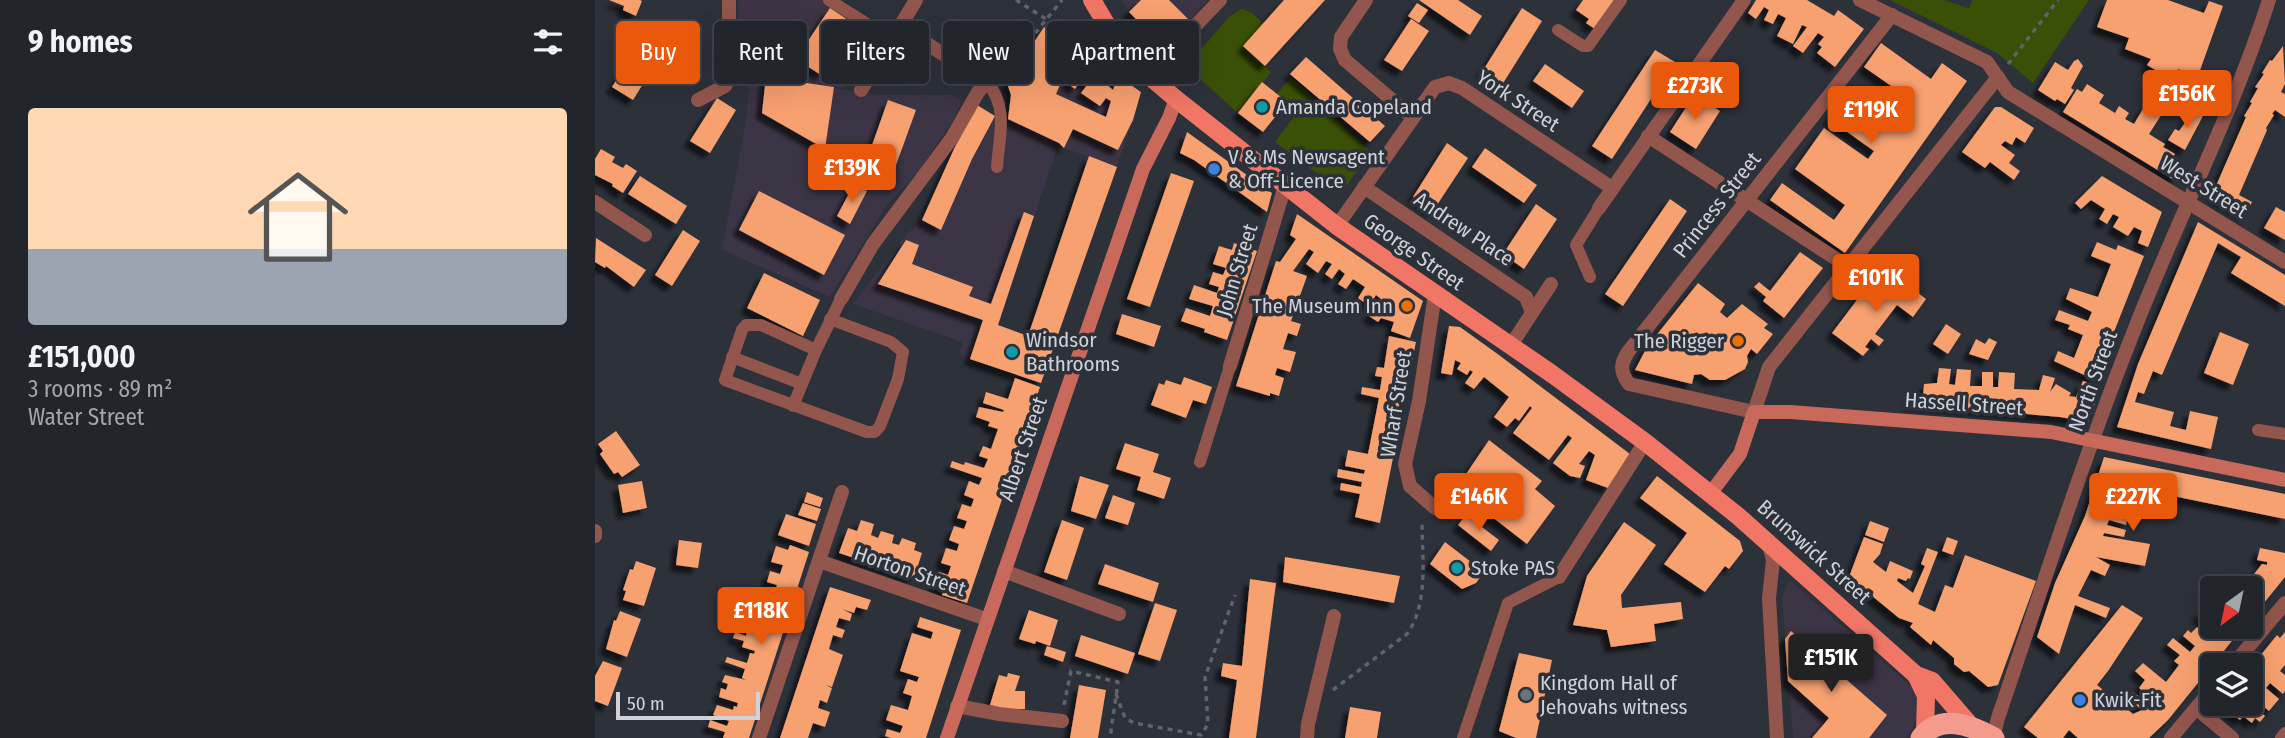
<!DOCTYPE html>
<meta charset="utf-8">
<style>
body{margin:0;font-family:"Fira Sans Condensed",sans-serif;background:#2e3138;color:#f1f3f6;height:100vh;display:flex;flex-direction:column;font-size:26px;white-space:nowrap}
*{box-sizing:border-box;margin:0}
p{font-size:23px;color:#a2a5a9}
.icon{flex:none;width:38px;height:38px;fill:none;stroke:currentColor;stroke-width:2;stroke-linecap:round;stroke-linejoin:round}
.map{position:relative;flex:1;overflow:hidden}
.details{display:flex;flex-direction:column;background:#22252c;width:595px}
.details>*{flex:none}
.hud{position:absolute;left:21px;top:21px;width:665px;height:63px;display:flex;gap:14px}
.needle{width:46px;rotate:213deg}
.controls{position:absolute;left:1605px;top:576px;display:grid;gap:14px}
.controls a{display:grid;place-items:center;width:63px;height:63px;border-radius:7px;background:#22252c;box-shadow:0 7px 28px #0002,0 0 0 2px #3f4248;font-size:35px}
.scale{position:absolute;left:21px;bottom:18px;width:144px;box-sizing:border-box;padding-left:7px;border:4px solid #cfd2d8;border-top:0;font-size:19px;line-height:24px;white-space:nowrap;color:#cfd2d8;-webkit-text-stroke:5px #2d313a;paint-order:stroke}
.price{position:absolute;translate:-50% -60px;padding:0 16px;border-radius:7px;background:#ea580c;color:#fff;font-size:23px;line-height:46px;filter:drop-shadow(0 2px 4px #0008)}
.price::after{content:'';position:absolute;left:50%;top:42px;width:21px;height:16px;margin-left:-10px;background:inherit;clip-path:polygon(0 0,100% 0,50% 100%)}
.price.current{background:#222;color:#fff}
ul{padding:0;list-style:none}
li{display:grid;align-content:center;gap:14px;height:371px;padding:0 28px}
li+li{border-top:2px solid #3f4248}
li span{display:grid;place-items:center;height:217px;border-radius:7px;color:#555}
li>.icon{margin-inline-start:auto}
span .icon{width:126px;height:126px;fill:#fffc;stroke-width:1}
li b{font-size:30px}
h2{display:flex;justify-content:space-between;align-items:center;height:84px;padding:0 28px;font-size:30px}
.chip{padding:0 24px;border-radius:7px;background:#22252c;box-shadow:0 7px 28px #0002,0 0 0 2px #3f4248;font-size:24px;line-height:63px}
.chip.current{background:#ea580c;color:#fff}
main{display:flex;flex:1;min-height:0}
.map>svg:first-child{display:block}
.commercial{fill:#3c3546}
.industrial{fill:#3e3444}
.green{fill:#3a5006}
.building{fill:#f7a070;filter:url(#shadow)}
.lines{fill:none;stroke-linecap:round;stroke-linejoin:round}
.path{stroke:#5f636b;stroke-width:3.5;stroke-dasharray:5 5;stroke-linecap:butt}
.lane{stroke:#93564d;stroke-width:12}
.street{stroke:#93564d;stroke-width:14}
.secondary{stroke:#c8695b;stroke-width:14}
.primary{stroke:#f17665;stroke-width:18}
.highway{stroke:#f49b8d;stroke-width:21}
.culture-dot{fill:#0f9aa8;stroke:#2d313a;stroke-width:2.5}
.shop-dot{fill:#3f7fe0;stroke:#2d313a;stroke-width:2.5}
.food-dot{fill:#e8710a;stroke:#2d313a;stroke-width:2.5}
.worship-dot{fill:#6b7280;stroke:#2d313a;stroke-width:2.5}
.labels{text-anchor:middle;stroke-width:7;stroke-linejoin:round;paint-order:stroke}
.street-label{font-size:21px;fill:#cfd2d8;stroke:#2d313a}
.poi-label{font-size:21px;fill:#cfd2d8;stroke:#2d313a;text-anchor:start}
</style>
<main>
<section class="details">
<h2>9 homes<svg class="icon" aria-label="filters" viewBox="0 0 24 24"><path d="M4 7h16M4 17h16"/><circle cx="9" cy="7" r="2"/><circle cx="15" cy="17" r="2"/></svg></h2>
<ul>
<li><span style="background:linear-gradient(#ffd9b3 65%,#9aa5b1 0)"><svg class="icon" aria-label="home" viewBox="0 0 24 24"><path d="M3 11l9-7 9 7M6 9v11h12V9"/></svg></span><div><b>£151,000</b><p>3 rooms · 89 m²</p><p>Water Street</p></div></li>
</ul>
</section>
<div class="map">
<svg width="1690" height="738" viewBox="0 0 1690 738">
<defs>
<filter id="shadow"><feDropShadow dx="-6" dy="6" stdDeviation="2" flood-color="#0009"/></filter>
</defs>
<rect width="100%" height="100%" fill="#2d313a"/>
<g class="commercial">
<path d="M527 0H613L594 20 584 10 568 27 578 37 568 47 534 12Z"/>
<path d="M486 51 546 92 522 167 469 148 485 107 461 94 467 80Z"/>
<path d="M155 75 285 95H357L367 101 359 119 323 172 292 205 235 297 127 250 152 115Z"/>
<path d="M382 105 400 116 413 119 464 143 403 325 459 345 446 384 364 355 368 342 258 304 311 235 327 220 359 149Z"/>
<path d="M1194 580 1326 695 1322 718 1312 738H1198L1187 598Z"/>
</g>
<path class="industrial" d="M143 0H246L288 27 249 88 144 75Z"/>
<g class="green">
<path d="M1295 0H1349L1374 8 1378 0H1494L1438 83 1402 53Z"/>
<path d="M647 9 657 13 668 24 648 46 676 72 643 113 591 66 635 16Z"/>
<path d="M696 77 776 152 747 192 680 142 703 111 682 94Z"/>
</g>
<g class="building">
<path d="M14 0H45L47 1 41 16 28 10 29 6Z"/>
<path d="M546 0H574L594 20 568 47 534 12Z"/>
<path d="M689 0H730L670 66 648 46Z"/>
<path d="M824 0H863L887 16 875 35Z"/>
<path d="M988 0H1018L1020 1 1000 29 991 23 994 19 981 10Z"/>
<path d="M1161 0H1212L1239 16 1243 10 1269 29 1240 67 1222 53 1227 47 1223 44 1229 37 1223 33 1208 53 1198 46 1212 27 1207 25 1198 44 1182 36 1191 18 1183 14 1178 24 1169 20 1174 10 1169 7 1161 19 1153 13Z"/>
<path d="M1512 0H1573L1609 13 1614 1 1628 6 1603 76 1583 69 1579 81 1552 65 1556 59 1530 49 1534 38 1502 27Z"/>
<path d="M822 3 833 10 824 23 813 16Z"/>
<path d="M235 8 259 24 226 75 201 59Z"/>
<path d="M927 8 947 21 907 85 887 72Z"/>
<path d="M816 19 834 31 807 71 789 60Z"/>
<path d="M449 27 486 51 467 80 461 94 511 117 516 101 511 98 505 106 486 93 492 85 486 80 480 89 472 83 485 62 518 90 523 76 546 92 538 120 523 150 478 129 469 148 464 143 413 119 416 95 412 83Z"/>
<path d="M1286 43 1336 79 1347 63 1372 81 1250 253 1175 200 1187 183 1239 220 1250 205 1200 169 1229 128 1273 159 1279 151 1234 119 1257 87 1288 110 1302 90 1269 67Z"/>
<path d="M1688 46 1690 84 1686 92 1690 94V117L1680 110 1677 114 1679 115 1671 128 1672 130 1644 195 1657 202 1650 215 1617 195 1651 117 1649 116 1657 103 1655 102 1663 88 1660 87 1669 74 1667 73 1675 60 1677 61Z"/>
<path d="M40 50 61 63 38 100 17 87Z"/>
<path d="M1060 50 1080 62 1017 159 997 146Z"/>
<path d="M711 57 790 126 775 142 695 74Z"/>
<path d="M1483 59 1488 66 1476 88 1479 90 1470 104 1462 99 1460 101 1443 90 1460 62 1473 70 1479 61Z"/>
<path d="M950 64 989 91 977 108 938 81Z"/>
<path d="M1118 65 1144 82 1127 108 1101 92Z"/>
<path d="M171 77 239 87 230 149 167 113Z"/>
<path d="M667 82 692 102 668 132 643 113Z"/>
<path d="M1492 84 1509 95 1504 103 1520 113 1524 106 1534 113 1530 119 1539 124 1551 104 1567 114 1554 134 1570 144 1568 147 1580 154 1575 162 1586 168 1579 180 1468 112 1482 89 1487 92Z"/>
<path d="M1099 95 1125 111 1101 149 1075 132Z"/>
<path d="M122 98 141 110 115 153 95 141Z"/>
<path d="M293 100 321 110 296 179 269 168Z"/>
<path d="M382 105 400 116 377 159 346 230 327 220 359 149Z"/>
<path d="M1400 107H1406L1439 128 1430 143 1421 137 1417 145 1410 141 1406 145 1420 155 1414 163 1425 171 1419 180 1395 162 1390 168 1367 152Z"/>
<path d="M1600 109 1609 114 1590 150 1573 140 1580 129 1584 131Z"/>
<path d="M592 132 677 193 672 212 599 160 585 153Z"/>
<path d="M852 143 873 158 838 211 818 197Z"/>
<path d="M890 148 942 185 929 203 877 167Z"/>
<path d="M6 149 20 157 17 162 28 168 31 164 42 171 28 193 17 186 18 184 0 175V159Z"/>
<path d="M494 156 522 167 446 383 375 359 388 320 283 284 311 240 324 245 317 264 378 287 374 296 396 304 429 212 439 216 403 325 433 336Z"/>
<path d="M576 173 599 181 555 307 532 299Z"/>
<path d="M45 176 92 206 81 224 33 194Z"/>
<path d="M1507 176 1567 212 1553 247 1543 243 1547 231 1539 227 1533 236 1518 227 1524 217 1518 214 1512 224 1504 219 1510 209 1496 200 1486 209 1480 203Z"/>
<path d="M259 184 272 191 255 224 242 216Z"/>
<path d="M164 191 250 235 229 275 144 230Z"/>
<path d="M1075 199 1092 211 1028 306 1010 294Z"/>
<path d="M941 204 962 219 929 269 908 254Z"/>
<path d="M1681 207 1690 212V240L1669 228Z"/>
<path d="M702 214 828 301 815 338 796 331 799 322 786 318 783 322 774 316 786 299 781 295 774 306 763 298 770 287 758 279 751 289 743 284 750 274 744 269 737 279 730 274 737 264 731 261 723 273 711 264 719 252 714 249 698 271 712 276 696 321 706 324 702 336 693 333 688 349 701 352 695 372 682 368 680 375 689 378 684 396 675 393V396L641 386 681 261 685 262 701 239 695 235Z"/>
<path d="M1603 222 1690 275V306L1636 273 1646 257 1623 243 1567 375 1558 371 1549 394 1543 392 1540 402 1579 412 1575 426 1591 430 1595 411 1623 417 1616 449 1522 427 1543 364Z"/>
<path d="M88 230 105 241 77 286 60 275Z"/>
<path d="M1 238 51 270 39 287 11 266 10 268 0 262Z"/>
<path d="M1502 242 1521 250 1523 245 1549 256 1500 380 1459 361 1463 351 1479 358 1488 335 1473 329 1475 325 1460 320 1464 310 1493 321 1497 312 1471 299 1475 288 1503 297 1516 264 1496 256Z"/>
<path d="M639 243 662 251 632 340 609 332 610 329 586 321 591 308 615 316 618 306 594 299 599 285 622 293 624 287 614 284 618 272 628 275 631 268 618 264 624 246 637 250Z"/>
<path d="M1205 252 1228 268 1189 318 1168 301 1171 297 1159 287 1164 282 1175 291Z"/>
<path d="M169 273 225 300 208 336 152 308Z"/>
<path d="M1302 277 1331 299 1318 317 1302 305 1280 334 1289 340 1284 346 1276 339 1270 347 1274 349 1268 356 1237 333 1274 284 1289 295Z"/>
<path d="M1103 283 1130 304 1125 312 1132 318 1147 304 1173 324 1169 328 1178 334 1162 354 1156 349 1152 356 1153 362 1150 369 1130 380H1115L1106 374 1099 375 1097 384 1040 370 1052 347Z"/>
<path d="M527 314 566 326 559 347 521 334Z"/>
<path d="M1351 324 1366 334 1353 354 1338 344Z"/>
<path d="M854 326 865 327 904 355 1035 454 1013 488 991 480 1000 455 994 451 984 464 990 466 985 478 975 476 958 463 977 438 973 435 954 460 918 433 937 408 935 406 924 421 920 418 912 427 899 417 914 397 889 377 879 389 870 383 878 372 875 370 872 375 862 369 866 363 860 360 857 375 846 373Z"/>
<path d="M1625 332 1654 344 1638 385 1609 373Z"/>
<path d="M794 336 821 342 816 366 806 364 804 371 814 373 809 402 805 401 796 442 801 443 785 523 760 517 765 494 745 490 746 483 766 487 767 482 742 477 743 469 769 474 770 470 750 466 753 450 773 454 784 398 766 394 767 387 785 390 787 377 780 376 782 367 789 368Z"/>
<path d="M1394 338 1402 342 1393 360 1374 354 1381 339 1390 344Z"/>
<path d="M1344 368 1356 369 1354 384 1360 385 1362 369 1376 370 1375 386H1387V372H1398V387H1403L1404 372 1420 373 1419 389 1444 390 1448 375 1460 378 1455 392 1461 384 1476 393 1474 396 1481 397 1488 381 1502 385 1498 394 1503 395 1493 422 1465 417 1315 404 1317 394 1328 395 1329 384 1342 383Z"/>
<path d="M589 377 617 387 611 404 598 400 591 418 556 405 564 383 569 385 571 380 586 385Z"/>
<path d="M420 378 445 387 372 603 347 595 349 589 339 586 344 572 353 575 356 566 346 563 351 548 362 551 364 544 354 540 359 526 369 529 372 521 362 518 367 504 376 507 379 499 369 495 374 481 384 485 387 478 355 467 357 461 369 465 370 462 389 468 393 459 384 456 388 446 396 449 403 429 393 426 395 422 381 417 384 407 408 412 409 410 388 403 391 392 413 399Z"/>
<path d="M21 431 45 465 27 477 23 472 19 474 5 454 8 451 3 444Z"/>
<path d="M894 440 947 481 940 489 960 506 932 544 861 489Z"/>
<path d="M530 443 564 454 558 472 576 478 569 499 542 490 546 477 521 469Z"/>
<path d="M1509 457 1690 494V519L1515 483 1512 492 1517 493 1513 505 1507 503 1504 510 1533 517 1531 525 1514 520 1512 525 1531 530 1529 537 1509 533 1508 536 1555 544 1550 566 1501 557 1515 565 1510 576 1496 570 1483 596 1515 608 1511 618 1480 605 1464 654 1442 637 1460 583 1490 516Z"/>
<path d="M485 476 514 485 501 519 476 511Z"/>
<path d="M1062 476 1145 541 1148 551 1134 569 1130 566 1110 592 1069 564 1092 533 1045 498Z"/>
<path d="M47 481 52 508 28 513 23 485Z"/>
<path d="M212 492 228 498 225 507 209 502Z"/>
<path d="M518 495 540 503 533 525 510 518Z"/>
<path d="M208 503 226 509 222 521 203 515Z"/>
<path d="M191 514 221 524 214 546 183 535Z"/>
<path d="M871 515 904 540 896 551 863 525Z"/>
<path d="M266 520 279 524 276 535 283 538 286 531 299 535 297 543 304 545 307 538 321 543 319 550 327 553 319 578 244 553 253 528 262 531Z"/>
<path d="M467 520 489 528 472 580 449 572Z"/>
<path d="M1275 521 1294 528 1289 542 1270 535Z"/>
<path d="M1029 522 1061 545 1026 595 1027 608 1086 602 1088 619 1059 624 1061 641 1016 647 1012 630 978 625 992 576Z"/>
<path d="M1269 537 1288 544 1285 554 1278 562 1291 572 1295 561 1318 571 1315 579 1313 578 1311 581 1303 578 1302 581 1318 593 1330 566 1326 564 1332 548 1343 552 1323 604 1340 612 1350 585 1358 588 1370 555 1441 581 1403 685 1393 687 1374 671 1369 672 1359 664V658L1338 640 1336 645 1315 627 1318 623 1304 618 1254 577Z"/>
<path d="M1352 537 1363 541 1358 555 1347 551Z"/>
<path d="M84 540 107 543 103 568 81 565Z"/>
<path d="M850 542 889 572 881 583 867 589 835 564Z"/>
<path d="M195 545 214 552 154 738H128L130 732 113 727 115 720 132 726 134 721 118 715 122 705 138 710 139 706 142 707 143 703 124 697 126 688 131 690 133 684 127 682 130 675 151 680 147 678 150 669 130 662 132 657 152 663 155 653 159 654 160 651 147 647 149 641 138 638 140 632 151 636 152 630 143 627 145 622 167 629 170 620 161 617 167 601 176 604 182 585 172 582 175 571 185 574 188 565 176 562 181 546 193 550Z"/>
<path d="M1665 548 1690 553V577L1656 619V588H1648L1667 564 1672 565V562L1662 560Z"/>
<path d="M690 557 805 576 799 603 688 582Z"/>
<path d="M41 561 61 568 49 606 28 600 31 591 28 590 35 569 38 570Z"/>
<path d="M510 564 564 583 558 602 503 584Z"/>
<path d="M655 579 681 583 661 738H634L642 680 626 676 628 663 647 666Z"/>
<path d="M235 587 276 600 272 610 261 607 259 613 247 609 257 614 255 621 244 618 241 627 250 630 247 638 238 635 234 649 248 655 237 687 230 685 237 688 232 703 225 700 223 708 235 712 230 727 218 723 213 738H185Z"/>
<path d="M560 603 582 610 565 661 543 654Z"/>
<path d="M1527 605 1548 618 1513 671 1502 685 1538 714 1547 710 1533 698 1538 692 1552 703 1557 698 1544 688 1550 680 1540 671 1548 663 1571 682 1584 665 1579 661 1585 655 1572 645 1578 638 1595 652 1600 646 1588 636 1593 630 1596 633 1602 627 1610 634 1616 627 1603 616 1607 610 1617 618V626H1649L1573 720 1554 738H1483L1474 730 1468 738H1443L1429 727Z"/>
<path d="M434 610 463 620 455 646 441 641 440 644 424 639Z"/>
<path d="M25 611 46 619 32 657 11 649 19 620 21 621Z"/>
<path d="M325 617 366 630 331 738H296L290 736 292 729 305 733 308 726 291 720 296 705 313 710 317 696 308 693 313 679 322 682 324 677 305 671 317 633 336 639 338 632 322 627Z"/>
<path d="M1196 631 1292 715 1274 738H1217L1234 718 1193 681 1190 639Z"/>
<path d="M1690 632V665L1685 671 1690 675V691L1688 694 1675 683 1671 688 1684 699 1674 711 1661 700 1659 703 1656 705 1670 716 1665 722 1660 718 1657 723 1648 716 1645 720 1624 704H1656V667L1682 635 1685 638Z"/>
<path d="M486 635 540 653 533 674 480 656Z"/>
<path d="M452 646 471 652 468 662 449 655Z"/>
<path d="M924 653 957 660 941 738H921L904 731Z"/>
<path d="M8 661 27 668 13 706 0 701V676Z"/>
<path d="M413 673 425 676 420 691H430V709H410L395 705 404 675 412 677Z"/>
<path d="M484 685 511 690 503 738H475Z"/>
<path d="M755 707 786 712 782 738H750Z"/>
</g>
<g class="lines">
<g class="path">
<path d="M421 0 506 54"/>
<path d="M434 41 467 0"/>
<path d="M1413 64 1463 0"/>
<path d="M738 690 812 634C834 604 827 556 827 520"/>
<path d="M521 694 530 718 539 723 606 735 613 724 610 677 640 595"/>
<path d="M469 705 476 671 523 682 515 738"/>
</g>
<g class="lane">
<path d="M234 0 296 39"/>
<path d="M963 30 988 46H993L1026 0"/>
<path d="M392 82C414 108 404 136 402 167"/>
<path d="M995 277 981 245 1004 208"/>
<path d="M235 319 296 342 308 352 303 379 285 426 280 432H272L130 380 147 330 151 325H166L221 350 246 299"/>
<path d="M137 357 207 384"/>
<path d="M198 406 221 350"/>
<path d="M1663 430 1690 434"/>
<path d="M605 462 635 366"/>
<path d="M868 738 913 603 964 577"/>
<path d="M1686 738 1690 733"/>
</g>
<g class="street">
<path d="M771 0 746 37 745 49 750 60 817 117"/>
<path d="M1265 0 1392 62 1413 92 1690 262"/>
<path d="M1297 15 1033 352C1025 364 1025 372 1034 384L1159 412 1174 367 1403 77"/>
<path d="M304 26 392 82"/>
<path d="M553 75 625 0"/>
<path d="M266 90 321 0"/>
<path d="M103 100 130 86 134 79V0"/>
<path d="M1053 136 1252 266"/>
<path d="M769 187 931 297 937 313 916 345"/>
<path d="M0 202 50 235"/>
<path d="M1004 208 1149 0"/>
<path d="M742 226 840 87 854 83 867 88 1017 188"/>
<path d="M840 294 824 401 810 464 815 486 840 508"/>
<path d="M246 299 278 244 357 138 383 92 420 50"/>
<path d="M937 313 956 284"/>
<path d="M635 366 690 186"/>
<path d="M0 531V536"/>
<path d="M1174 545 1178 560 1174 598 1182 738"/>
<path d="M224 561 391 619"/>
<path d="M409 571 524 614"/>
<path d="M964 577 1050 442"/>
<path d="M1638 665 1690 603"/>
<path d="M362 706 404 714 467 721"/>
<path d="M1601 708 1637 738"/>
<path d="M164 738 247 492"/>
<path d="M712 738 713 724 739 616"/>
<path d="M1398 738 1403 718C1447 588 1489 456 1540 328 1583 218 1638 113 1674 0"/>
<path d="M1576 738 1617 689"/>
</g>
<g class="secondary">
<path d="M1115 494 1145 454 1159 412H1195L1456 432 1690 480"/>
<path d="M352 738 548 169 574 118 581 99"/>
</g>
<g class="primary">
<path d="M497 0 523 44 553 75 581 99 742 226 957 374 1050 442 1143 516 1321 675 1337 681 1375 725"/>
<path d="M1321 675 1331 696 1330 733"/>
</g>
<path class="highway" d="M1326 738C1345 713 1376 725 1399 738"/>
</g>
<g class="culture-dot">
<circle cx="667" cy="107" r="7"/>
<circle cx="417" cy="352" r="7"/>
<circle cx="862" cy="568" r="7"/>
</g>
<g class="shop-dot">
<circle cx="619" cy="169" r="7"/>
<circle cx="1485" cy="700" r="7"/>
</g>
<g class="food-dot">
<circle cx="812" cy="306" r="7"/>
<circle cx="1143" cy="341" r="7"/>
</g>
<circle class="worship-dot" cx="931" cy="695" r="7"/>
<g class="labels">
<g class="street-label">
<text transform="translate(923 101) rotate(33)" y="7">York Street</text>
<text transform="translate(1609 187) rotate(32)" y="7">West Street</text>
<text transform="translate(1122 205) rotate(-52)" y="7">Princess Street</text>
<text transform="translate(869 229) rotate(34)" y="7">Andrew Place</text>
<text transform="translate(819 252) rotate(35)" y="7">George Street</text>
<text transform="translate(642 270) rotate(-73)" y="7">John Street</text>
<text transform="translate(1498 381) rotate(-70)" y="7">North Street</text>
<text transform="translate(801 404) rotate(-81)" y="7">Wharf Street</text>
<text transform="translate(1369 404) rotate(4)" y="7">Hassell Street</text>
<text transform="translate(428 449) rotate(-71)" y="7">Albert Street</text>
<text transform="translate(1219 552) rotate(42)" y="7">Brunswick Street</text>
<text transform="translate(315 571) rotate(19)" y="7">Horton Street</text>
</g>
<g class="poi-label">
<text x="681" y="114">Amanda Copeland</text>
<text x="633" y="164">V &amp; Ms Newsagent<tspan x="633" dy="24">&amp; Off-Licence</tspan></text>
<text x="798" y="313" text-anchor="end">The Museum Inn</text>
<text x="431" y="347">Windsor<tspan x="431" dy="24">Bathrooms</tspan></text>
<text x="1129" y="348" text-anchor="end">The Rigger</text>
<text x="876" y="575">Stoke PAS</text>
<text x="945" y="690">Kingdom Hall of<tspan x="945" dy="24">Jehovahs witness</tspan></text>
<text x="1499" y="707">Kwik-Fit</text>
</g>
</g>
</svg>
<div class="controls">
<a><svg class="needle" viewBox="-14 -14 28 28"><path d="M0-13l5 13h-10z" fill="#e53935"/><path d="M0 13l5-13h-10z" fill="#a2a5a9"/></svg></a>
<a><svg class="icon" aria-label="layers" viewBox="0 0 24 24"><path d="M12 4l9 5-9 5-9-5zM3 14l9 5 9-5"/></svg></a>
</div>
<div class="scale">50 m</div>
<b class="price" style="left:1100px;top:122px">£273K</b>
<b class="price" style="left:1592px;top:130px">£156K</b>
<b class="price" style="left:1276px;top:146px">£119K</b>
<b class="price" style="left:257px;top:204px">£139K</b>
<b class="price" style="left:1281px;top:314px">£101K</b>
<b class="price" style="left:884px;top:533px">£146K</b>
<b class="price" style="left:1538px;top:533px">£227K</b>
<b class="price" style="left:166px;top:647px">£118K</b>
<b class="price current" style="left:1236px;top:694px">£151K</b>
<div class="hud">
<a class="chip current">Buy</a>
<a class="chip">Rent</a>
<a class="chip">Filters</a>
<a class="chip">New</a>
<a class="chip">Apartment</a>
</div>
</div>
</main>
